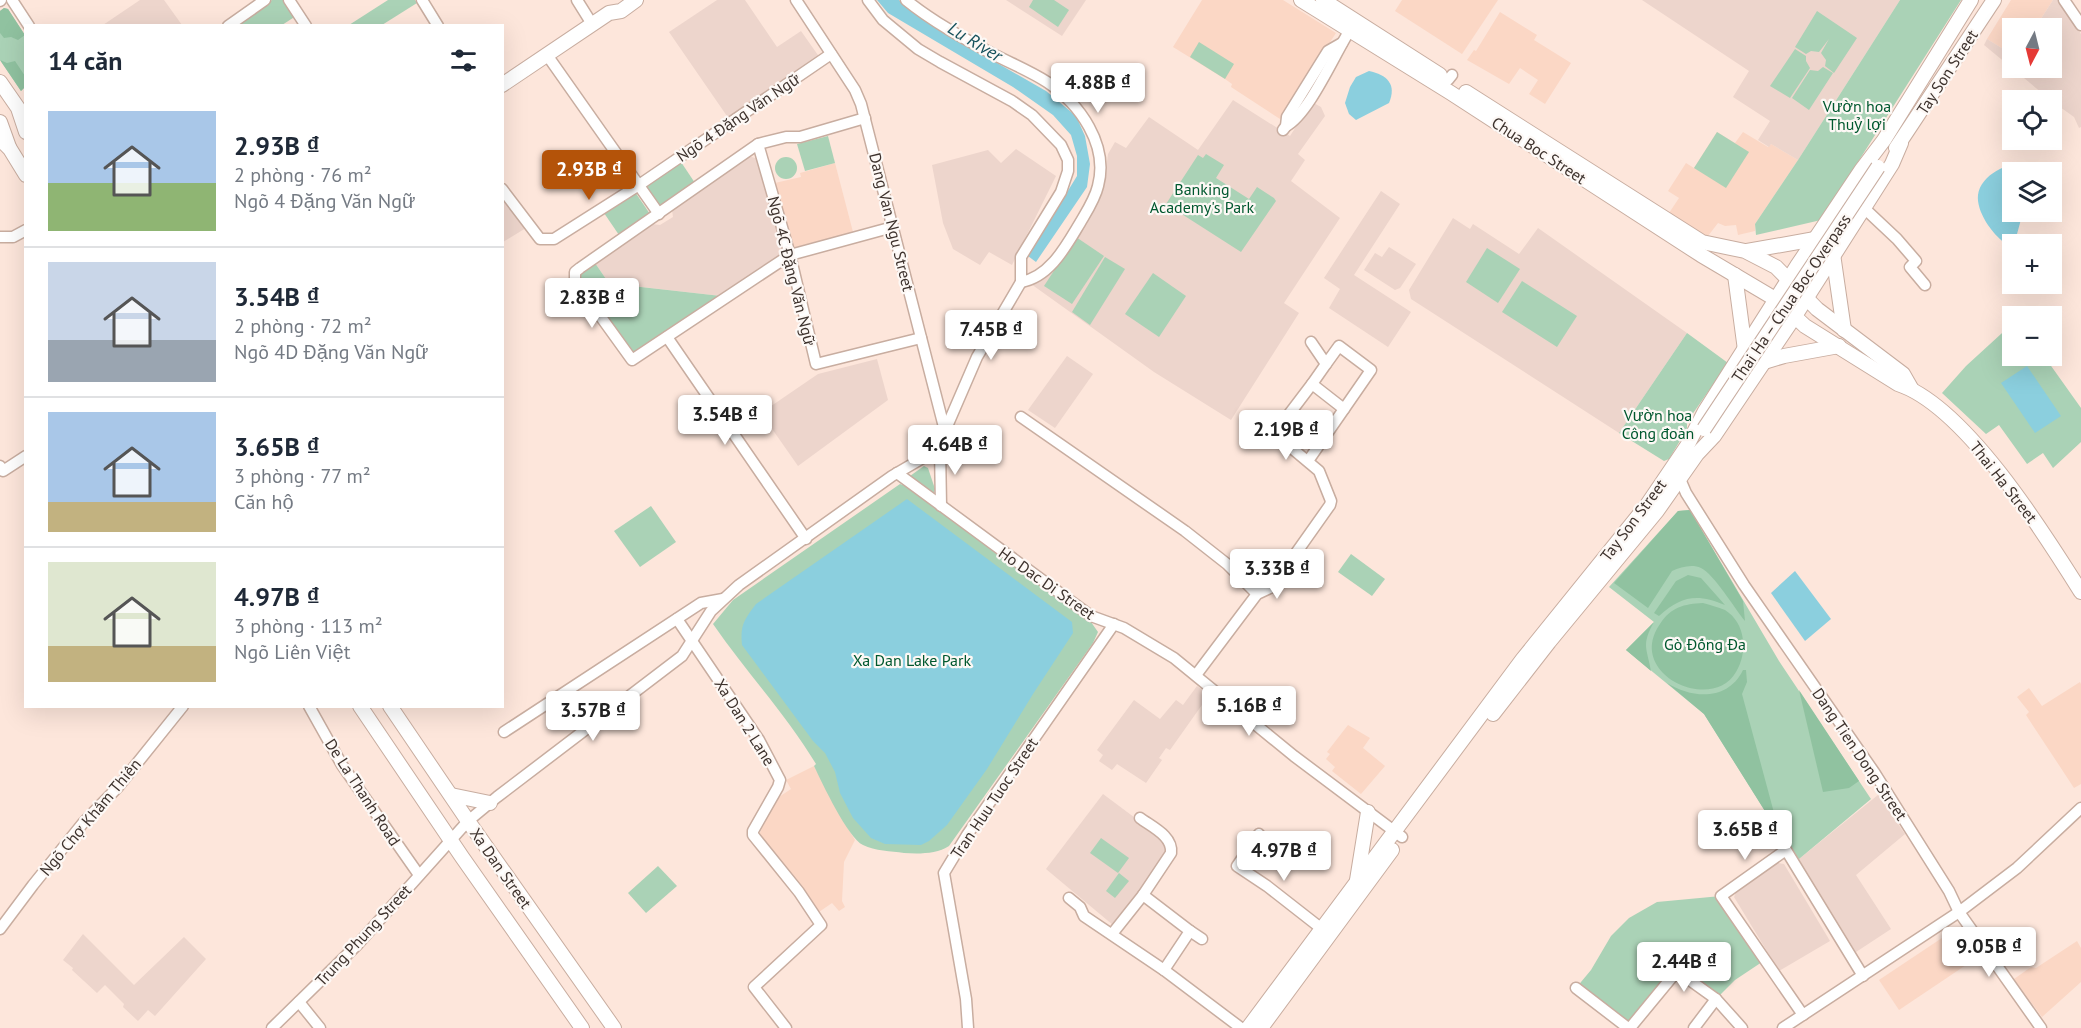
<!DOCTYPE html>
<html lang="vi">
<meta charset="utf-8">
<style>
body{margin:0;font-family:"PT Sans",sans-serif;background:#f6f6f7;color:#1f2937;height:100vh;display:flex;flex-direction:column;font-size:22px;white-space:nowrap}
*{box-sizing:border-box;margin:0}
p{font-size:20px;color:#747a83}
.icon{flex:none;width:33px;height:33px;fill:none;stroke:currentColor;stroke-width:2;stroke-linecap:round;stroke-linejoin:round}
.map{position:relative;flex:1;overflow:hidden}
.side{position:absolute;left:24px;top:24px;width:480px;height:684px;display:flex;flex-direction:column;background:#fff;border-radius:0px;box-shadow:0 6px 24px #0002}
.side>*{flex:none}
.needle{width:39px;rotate:187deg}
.tools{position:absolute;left:2002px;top:18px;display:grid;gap:12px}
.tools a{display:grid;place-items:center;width:60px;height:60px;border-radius:0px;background:#fff;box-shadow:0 6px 24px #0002;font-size:30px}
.price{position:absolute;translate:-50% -51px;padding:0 14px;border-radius:6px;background:#fff;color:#222;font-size:20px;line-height:39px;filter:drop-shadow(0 2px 3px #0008)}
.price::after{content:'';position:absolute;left:50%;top:36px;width:18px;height:14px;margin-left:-9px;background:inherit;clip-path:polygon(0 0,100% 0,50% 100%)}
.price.active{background:#b45309;color:#fff}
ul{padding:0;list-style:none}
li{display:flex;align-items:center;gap:18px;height:150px;padding:0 24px}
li+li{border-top:2px solid #e0e1e3}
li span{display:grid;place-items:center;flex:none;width:168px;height:120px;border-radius:0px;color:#555}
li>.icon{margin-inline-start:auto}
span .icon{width:72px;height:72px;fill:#fffc;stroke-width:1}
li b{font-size:26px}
h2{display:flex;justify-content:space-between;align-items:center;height:72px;padding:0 24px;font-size:26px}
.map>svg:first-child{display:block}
.built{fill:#fbd7c5}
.education{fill:#edd5cc}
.green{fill:#aad2b6}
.forest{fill:#90c2a0}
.water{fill:#8bcfde}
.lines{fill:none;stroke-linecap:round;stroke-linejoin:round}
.minor-casing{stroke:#c8ada0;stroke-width:13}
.major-casing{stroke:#c8ada0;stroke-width:16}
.minor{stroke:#fff;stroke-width:10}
.major{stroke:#fff;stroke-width:14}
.major-bridge-casing{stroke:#c8ada0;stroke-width:16;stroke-linecap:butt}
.major-bridge{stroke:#fff;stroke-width:14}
.labels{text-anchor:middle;stroke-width:4.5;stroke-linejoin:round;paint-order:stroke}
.street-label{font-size:16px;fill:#3d322d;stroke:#fdf8f5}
.park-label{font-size:16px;fill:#00582f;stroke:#fdf8f5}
.water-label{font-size:18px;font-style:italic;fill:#16515c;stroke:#fdf8f5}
</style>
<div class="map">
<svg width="2081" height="1028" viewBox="0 0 2081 1028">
<rect width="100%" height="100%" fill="#fde6db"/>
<g class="built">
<path d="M1202 0H1283L1336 33 1280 119 1231 87 1232 84 1225 79 1173 47Z"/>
<path d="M1402 0H1498L1462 54 1395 11Z"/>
<path d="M2011 0H2053L2035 28H2013V55L1987 39Z"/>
<path d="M1500 12 1537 35 1534 40 1571 63 1545 104 1529 94 1538 80 1520 68 1509 84 1467 60 1474 50 1476 51Z"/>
<path d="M1717 132 1735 143 1743 132 1768 147 1771 144 1798 160 1755 224V231L1738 235 1736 225 1725 226 1718 223 1708 236 1702 234 1669 213 1679 198 1668 191 1686 163 1694 168Z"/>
<path d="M835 163 853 232 792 248 775 183 801 177 800 173Z"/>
<path d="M2080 682 2081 684V784L2074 788 2026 715 2029 712 2017 697 2029 688 2042 706Z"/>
<path d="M1348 725 1370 738 1363 748 1385 766 1361 794 1332 771 1335 767 1326 759 1330 754 1327 752Z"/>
<path d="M814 766 837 810 855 840 844 862 842 901 845 907 839 911 832 903 819 912 758 837 776 799 791 789 786 780Z"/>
<path d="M1951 932 1972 961 1899 1010 1879 980Z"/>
<path d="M2077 941 2081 948V982L2042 1017 2014 979 2031 967 2036 968Z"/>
</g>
<g class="education">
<path d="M140 0H164L182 25H103Z"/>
<path d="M717 0H745L777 47 801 31 820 58 729 119 669 32Z"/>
<path d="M1006 0H1086L1062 36Z"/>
<path d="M1642 0H1900L1798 160 1771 144 1769 147 1758 140 1770 121 1733 97 1749 71Z"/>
<path d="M2053 0H2058L2081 34V127L2079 128 2074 117 2053 102 1984 45 1987 39 2013 55V68H2052V28H2035Z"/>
<path d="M1233 100 1290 136 1312 102 1321 107 1325 116 1298 154 1305 160 1291 181 1340 218 1284 303 1299 313 1231 420 1154 372 1031 284 1047 276 1096 204 1103 190 1108 154 1115 142 1126 148 1149 117 1198 150Z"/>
<path d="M1016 149 1056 176 1012 265 989 252 980 265 953 249 943 223 932 165 988 150 1001 163Z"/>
<path d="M749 156 758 159 786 249 781 256 721 296 633 286 617 295 595 263 652 224 660 225 673 217 672 210Z"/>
<path d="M1381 191 1400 204 1354 275 1411 312 1388 347 1329 308 1340 289 1324 278Z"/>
<path d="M502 192 526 228 503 242H502Z"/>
<path d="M1453 218 1470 229 1473 224 1519 254 1538 228 1687 333 1619 433 1411 299 1409 290Z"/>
<path d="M1389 247 1416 264 1400 288 1395 290 1364 270 1375 253 1382 257Z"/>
<path d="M1067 356 1093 374 1055 428 1028 410Z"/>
<path d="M877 359 888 400 798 466 761 413 818 374Z"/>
<path d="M1197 686 1209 695 1170 750 1166 748 1159 758 1162 760 1146 783 1117 764 1112 770 1099 761 1103 755 1097 750 1134 700 1160 719 1176 700 1183 705Z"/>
<path d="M1103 794 1170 844 1166 855 1113 925 1046 869Z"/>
<path d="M1878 795 1905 834 1856 875 1891 929 1856 952 1799 859Z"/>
<path d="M1778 863 1784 864 1830 941 1779 971 1734 897 1738 888Z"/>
<path d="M83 934 134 985 184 937 206 959 155 1016 148 1010 138 1021 123 1007 124 1004 105 985 97 993 72 970 73 968 63 960Z"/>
</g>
<g class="green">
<path d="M272 0H284L296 16 282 25 235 26Z"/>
<path d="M388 0H415L417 3 382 25H349Z"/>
<path d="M1033 0H1054L1069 10 1058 27 1029 7Z"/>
<path d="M1900 0H1961L1821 220 1756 235 1755 224 1798 160Z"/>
<path d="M4 8 8 9 25 36V87L21 91 0 60V11Z"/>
<path d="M1817 11 1857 38 1834 73 1825 66 1826 60 1821 53 1829 39 1819 52 1811 51 1806 54 1795 47Z"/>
<path d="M1199 42 1234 64 1225 79 1190 57Z"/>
<path d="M1795 49 1806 56V61L1810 68 1790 98 1770 86Z"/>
<path d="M1823 67 1833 73 1809 110 1792 98 1810 70 1818 71Z"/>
<path d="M1717 132 1749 152 1726 188 1694 168Z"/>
<path d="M828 136 835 163 805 171 797 144Z"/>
<path d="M1206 154 1224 165 1216 178 1249 199 1257 187 1274 198 1276 201 1241 252 1166 204 1198 155 1203 158Z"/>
<circle cx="786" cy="168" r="11"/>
<path d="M681 162 695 183 659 207 645 186Z"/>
<path d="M635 192 650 214 619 235 604 213Z"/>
<path d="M1076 237 1104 256 1072 304 1044 286Z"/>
<path d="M1487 248 1520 269 1498 303 1466 282Z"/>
<path d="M1105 257 1125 269 1090 325 1072 312Z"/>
<path d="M595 263 617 295 632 286 721 296 633 356 579 280V274Z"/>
<path d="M1153 273 1186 296 1159 337 1125 314Z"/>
<path d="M1522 281 1577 316 1557 347 1502 312Z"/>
<path d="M2013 323V356H2044L2081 408V442L2053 468 2043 453 2027 464 1999 425 1986 434 1942 393 1966 366Z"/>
<path d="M1687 333 1728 363 1687 422V429L1669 459 1664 461 1619 433Z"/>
<path d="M924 466 928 468 935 489 934 493 910 476Z"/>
<path d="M900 484 908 487 1091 622 1098 632 1093 643 949 846C937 854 919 854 904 853 891 851 875 851 863 845 848 838 822 783 814 766L816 764C786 714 746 672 713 624L733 600Z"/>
<path d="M651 506 676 542 640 567 614 531Z"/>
<path d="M1690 510 1779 661 1871 799 1799 859 1780 835 1704 714 1626 650 1654 622 1609 587 1678 511Z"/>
<path d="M1351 554 1385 579 1372 596 1338 572Z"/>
<path d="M1101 838 1129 858 1118 873 1090 853Z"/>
<path d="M658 866 677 886 646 913 628 893Z"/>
<path d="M1119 873 1129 881 1115 898 1106 891Z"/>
<path d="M1721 896 1765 960 1735 980 1716 999 1677 971 1630 1028 1576 988 1591 970 1611 936 1629 918 1657 902Z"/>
</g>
<g class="forest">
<path d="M4 8 8 9 25 35 18 40 11 37 4 38 0 33V11Z"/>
<path d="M0 60 7 63 15 61 25 76V87L21 91Z"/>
<path d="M1690 510 1743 601 1745 621C1735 609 1714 574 1701 568 1692 564 1681 567 1672 571L1648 608 1614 583 1678 511Z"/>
<path d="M1688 575 1701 578 1725 605C1697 593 1681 596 1659 616L1654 613 1676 581Z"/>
<path d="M1703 603C1710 605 1718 607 1725 610 1746 623 1748 653 1736 672 1712 714 1625 674 1660 624 1671 607 1684 604 1703 603Z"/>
<path d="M1654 622C1641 645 1647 648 1651 671L1626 650Z"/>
<path d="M1743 670H1746L1747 682 1742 694 1780 835 1704 714 1667 683C1693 699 1728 701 1743 670Z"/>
<path d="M1799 690 1859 781 1849 788 1823 792Z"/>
</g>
<g class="water">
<path d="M877 0H899L905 6 943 32 1046 91 1076 116 1085 136 1090 164 1087 187 1036 262 1028 256 1077 176V156L1071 135 1053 115 1013 87 888 13Z"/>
<path d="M1369 71C1387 75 1397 84 1389 103L1356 120 1349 114 1345 103 1350 87 1356 77Z"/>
<path d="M2026 162 2032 166 2031 172H2013V212H2023L2017 234 2012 241 2005 243C1992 234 1976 211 1978 195 1981 174 2008 163 2026 162Z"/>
<path d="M2027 366 2061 416 2035 433 2001 383Z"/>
<path d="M907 499 1072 622 1073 633 1033 694 987 769 947 825 929 841 921 845 885 844 871 838 853 818 840 793 835 772 825 753 813 741 742 645C740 625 744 620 756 604Z"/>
<path d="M1795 571 1831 619 1805 641 1771 593Z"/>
</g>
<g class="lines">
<defs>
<g id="minor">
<path d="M12 0 29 26"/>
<path d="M289 0 306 26"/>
<path d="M422 0 438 26"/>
<path d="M577 0 592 24"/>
<path d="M796 0 855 90 861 104 945 431"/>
<path d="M868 0 883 20 918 49 940 62 1012 101 1032 115 1061 145 1068 160V171L1061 192 1021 257V282L977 357 945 431 940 448 941 506"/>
<path d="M906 0C932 21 961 37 991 53 1010 63 1030 71 1047 82 1080 104 1109 145 1098 186 1095 199 1087 211 1080 223 1066 246 1050 277 1021 282"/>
<path d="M2064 0 2081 25"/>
<path d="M0 1 1 0"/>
<path d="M228 26 265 0"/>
<path d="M547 55 659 214"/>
<path d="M1448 80 1452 75"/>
<path d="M865 118 800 137H786L758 144 580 268 575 272V281L632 360 790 255 893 227"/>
<path d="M1286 126C1309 114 1335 53 1350 30"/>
<path d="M1283 130 1286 126 1287 117 1328 51 1342 43"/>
<path d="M758 144 790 255 816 364 921 338"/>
<path d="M502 189 540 239H554L639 185 831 54"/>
<path d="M1864 208 1897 239 1916 261 1910 267 1925 285"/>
<path d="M0 237H13L26 230"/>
<path d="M667 337 806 539"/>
<path d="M1311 342 1326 364 1312 384 1344 409"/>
<path d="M1021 417 1185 531 1227 564 1257 594"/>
<path d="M1264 439 1271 438 1312 384"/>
<path d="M1308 461 1371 370 1339 346 1326 364"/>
<path d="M0 466 3 471 26 456"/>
<path d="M897 473 1091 616 1124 628 1174 658 1294 756 1402 837"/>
<path d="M1680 479 1686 493 1744 585 1874 772 1949 891 1959 912 2041 1028"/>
<path d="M677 619 759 740 780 780 778 787 753 831V835L799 892 821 925 754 987 786 1028"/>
<path d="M1196 675 1257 594 1272 587 1330 505 1331 501 1319 471 1282 440"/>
<path d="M309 706 342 765 419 875"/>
<path d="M504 732 701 603 723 599"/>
<path d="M1259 834 1237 866 1267 886 1322 929"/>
<path d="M1143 895 1190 931 1164 970"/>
<path d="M1069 898 1080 907 1084 916 1164 970 1241 1028"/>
<path d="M0 929 33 885 83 823 118 787 183 706"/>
<path d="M1190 931 1202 939"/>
<path d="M1112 934 1143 895 1171 853C1173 836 1152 827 1140 818"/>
<path d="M1576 988 1628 1028"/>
<path d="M299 1002 320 1028"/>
<path d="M1803 1015 1721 896 1786 850 1863 976"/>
<path d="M272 1028 358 944 468 821 497 797 682 656 711 611 739 585 892 476 940 448"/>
<path d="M968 1028 966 999 944 873 967 835 1114 624"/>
<path d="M1630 1028 1677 971 1716 999 1742 1028"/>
<path d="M1694 1028 1716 999"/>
<path d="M1783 1028 1959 912 2017 868 2081 808"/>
</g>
<g id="major">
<path d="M1301 0 1451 93 1701 255 1777 300 1805 326 1898 384C1965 406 2044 533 2081 592"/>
<path d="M1323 0 1440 75"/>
<path d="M0 82 18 108 26 132"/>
<path d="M502 85 609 13 621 11 636 0"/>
<path d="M1466 92 1702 242 1745 251 1776 267 1817 309 1903 374 1911 388"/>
<path d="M0 122 9 147"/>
<path d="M0 139 10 149 26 175"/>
<path d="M1896 148 1994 0"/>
<path d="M1747 251 1815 239"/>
<path d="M1833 254 1844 330"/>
<path d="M1735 275 1745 350"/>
<path d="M1764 362 1784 356 1839 346"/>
<path d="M360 706 462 857 582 1028"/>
<path d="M390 706 468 821 614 1028"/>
<path d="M1493 714 1549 642 1657 511 1697 454 1714 436 1795 316 1892 164 1901 143"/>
<path d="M451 795 490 803"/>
<path d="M1357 880 1368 812"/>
<path d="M1248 1028 1522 660 1647 505 1687 446 1705 411 1797 266 1862 169 1884 140 1971 0"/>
<path d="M1261 1028 1392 850"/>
</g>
</defs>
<use href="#minor" class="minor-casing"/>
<use href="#major" class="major-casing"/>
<use href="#minor" class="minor"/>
<use href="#major" class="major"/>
<defs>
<path id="major-bridge" d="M1704 429 1878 167"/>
</defs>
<use href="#major-bridge" class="major-bridge-casing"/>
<use href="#major-bridge" class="major-bridge"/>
</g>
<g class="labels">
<g class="street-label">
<text transform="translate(1947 72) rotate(-57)" y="6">Tay Son Street</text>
<text transform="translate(738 117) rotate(-34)" y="6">Ngõ 4 Đặng Văn Ngữ</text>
<text transform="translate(1539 150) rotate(33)" y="6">Chua Boc Street</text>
<text transform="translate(892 222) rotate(76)" y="6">Dang Van Ngu Street</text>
<text transform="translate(792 271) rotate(76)" y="6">Ngõ 4C Đặng Văn Ngữ</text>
<text transform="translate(1791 298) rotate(-56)" y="6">Thai Ha – Chua Boc Overpass</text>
<text transform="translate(2004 482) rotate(52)" y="6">Thai Ha Street</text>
<text transform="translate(1633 520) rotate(-53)" y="6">Tay Son Street</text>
<text transform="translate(1047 583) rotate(35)" y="6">Ho Dac Di Street</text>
<text transform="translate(745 722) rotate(58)" y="6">Xa Dan 2 Lane</text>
<text transform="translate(1860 754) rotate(56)" y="6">Dang Tien Dong Street</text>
<text transform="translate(363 792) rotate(57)" y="6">De La Thanh Road</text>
<text transform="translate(994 798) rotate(-56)" y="6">Tran Huu Tuoc Street</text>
<text transform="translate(90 817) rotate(-50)" y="6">Ngõ Chợ Khâm Thiên</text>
<text transform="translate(501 868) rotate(55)" y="6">Xa Dan Street</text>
<text transform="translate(363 935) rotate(-47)" y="6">Trung Phung Street</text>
</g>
<g class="park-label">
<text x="1857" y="112">Vườn hoa<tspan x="1857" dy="18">Thuỷ lợi</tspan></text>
<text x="1202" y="195">Banking<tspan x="1202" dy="18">Academy's Park</tspan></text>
<text x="1658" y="421">Vườn hoa<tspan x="1658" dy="18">Công đoàn</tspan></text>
<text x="1705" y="650">Gò Đống Đa</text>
<text x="912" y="666">Xa Dan Lake Park</text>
</g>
<g class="water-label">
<text transform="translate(975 42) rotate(31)" y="6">Lu River</text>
</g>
</g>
</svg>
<div class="tools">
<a><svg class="needle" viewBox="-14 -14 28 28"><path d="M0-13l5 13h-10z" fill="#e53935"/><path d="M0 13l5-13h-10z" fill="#747a83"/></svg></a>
<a><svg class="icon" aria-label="locate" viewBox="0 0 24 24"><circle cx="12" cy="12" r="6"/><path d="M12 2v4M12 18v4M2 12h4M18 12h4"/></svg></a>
<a><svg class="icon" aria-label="layers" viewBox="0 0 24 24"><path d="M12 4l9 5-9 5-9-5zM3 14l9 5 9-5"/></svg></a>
<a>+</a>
<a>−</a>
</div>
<b class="price" style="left:1098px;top:114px">4.88B ₫</b>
<b class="price active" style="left:589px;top:201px">2.93B ₫</b>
<b class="price" style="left:592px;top:329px">2.83B ₫</b>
<b class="price" style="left:991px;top:361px">7.45B ₫</b>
<b class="price" style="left:725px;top:446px">3.54B ₫</b>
<b class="price" style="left:1286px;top:461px">2.19B ₫</b>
<b class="price" style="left:955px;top:476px">4.64B ₫</b>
<b class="price" style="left:1277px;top:600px">3.33B ₫</b>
<b class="price" style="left:1249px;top:737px">5.16B ₫</b>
<b class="price" style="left:593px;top:742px">3.57B ₫</b>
<b class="price" style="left:1745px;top:861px">3.65B ₫</b>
<b class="price" style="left:1284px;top:882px">4.97B ₫</b>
<b class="price" style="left:1989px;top:978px">9.05B ₫</b>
<b class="price" style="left:1684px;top:993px">2.44B ₫</b>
<section class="side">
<h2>14 căn<svg class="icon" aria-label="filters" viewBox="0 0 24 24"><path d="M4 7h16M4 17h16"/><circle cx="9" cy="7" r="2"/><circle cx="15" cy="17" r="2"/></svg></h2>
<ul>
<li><span style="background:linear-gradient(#a9c7e8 60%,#8fb573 0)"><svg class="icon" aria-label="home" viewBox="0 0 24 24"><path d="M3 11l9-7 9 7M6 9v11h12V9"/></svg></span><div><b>2.93B ₫</b><p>2 phòng · 76 m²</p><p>Ngõ 4 Đặng Văn Ngữ</p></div></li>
<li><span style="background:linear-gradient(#c9d6e8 65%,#9aa5b1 0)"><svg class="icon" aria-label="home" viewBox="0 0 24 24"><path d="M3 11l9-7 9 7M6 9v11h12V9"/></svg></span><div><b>3.54B ₫</b><p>2 phòng · 72 m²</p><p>Ngõ 4D Đặng Văn Ngữ</p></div></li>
<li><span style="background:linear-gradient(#a9c7e8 75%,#c2b280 0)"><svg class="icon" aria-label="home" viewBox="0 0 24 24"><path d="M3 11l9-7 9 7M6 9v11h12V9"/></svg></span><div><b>3.65B ₫</b><p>3 phòng · 77 m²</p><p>Căn hộ</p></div></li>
<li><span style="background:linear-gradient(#dfe7d0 70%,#c2b280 0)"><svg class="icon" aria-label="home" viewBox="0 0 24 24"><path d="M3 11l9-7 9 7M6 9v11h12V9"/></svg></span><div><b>4.97B ₫</b><p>3 phòng · 113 m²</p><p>Ngõ Liên Việt</p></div></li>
</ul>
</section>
</div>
